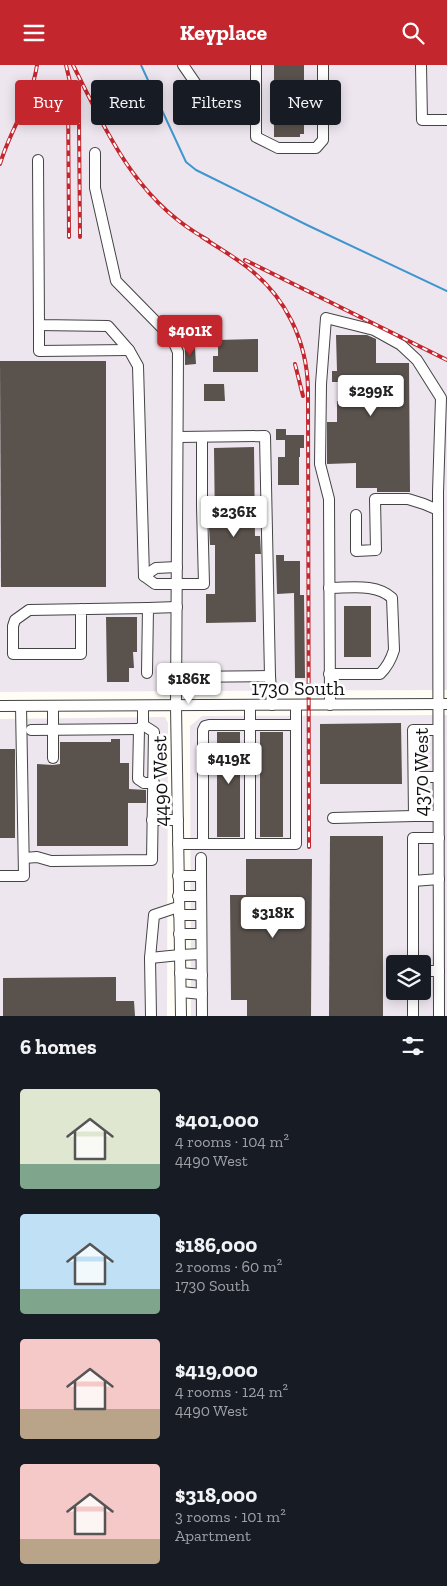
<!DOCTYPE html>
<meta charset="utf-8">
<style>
body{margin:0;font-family:"Zilla Slab",serif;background:#242831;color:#f1f3f6;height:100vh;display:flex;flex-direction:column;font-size:19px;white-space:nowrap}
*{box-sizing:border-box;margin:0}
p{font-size:16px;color:#9ea1a6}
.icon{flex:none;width:28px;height:28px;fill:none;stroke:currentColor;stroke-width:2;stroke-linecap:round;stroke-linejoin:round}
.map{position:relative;height:951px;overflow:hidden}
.sheet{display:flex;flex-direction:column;background:#171b24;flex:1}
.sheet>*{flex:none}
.banner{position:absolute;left:15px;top:15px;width:418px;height:45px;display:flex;gap:10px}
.fabs{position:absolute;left:386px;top:890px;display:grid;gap:10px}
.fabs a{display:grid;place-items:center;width:45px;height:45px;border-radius:5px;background:#171b24;box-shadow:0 2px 12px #0003;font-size:25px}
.price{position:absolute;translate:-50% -42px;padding:0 11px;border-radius:5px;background:#fff;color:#222;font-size:16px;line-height:32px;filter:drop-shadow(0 1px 2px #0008)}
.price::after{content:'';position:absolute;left:50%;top:30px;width:15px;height:11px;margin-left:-8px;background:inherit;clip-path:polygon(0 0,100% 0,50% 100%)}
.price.selected{background:#c4262e;color:#fff}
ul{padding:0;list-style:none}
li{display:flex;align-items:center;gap:15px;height:125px;padding:0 20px}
li span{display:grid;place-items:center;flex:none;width:140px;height:100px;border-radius:5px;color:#555}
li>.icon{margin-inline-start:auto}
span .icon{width:60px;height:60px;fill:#fffc;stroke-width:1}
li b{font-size:21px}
h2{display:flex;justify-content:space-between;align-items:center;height:60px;padding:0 20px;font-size:21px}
.pill{padding:0 18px;border-radius:5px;background:#171b24;box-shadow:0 2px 12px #0003;font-size:18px;line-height:45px}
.pill.selected{background:#c4262e;color:#fff}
header{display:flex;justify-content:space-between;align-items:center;height:65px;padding:0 20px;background:#c4262e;color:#fff;font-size:22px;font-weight:800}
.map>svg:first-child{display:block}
.industrial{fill:#eee6ef;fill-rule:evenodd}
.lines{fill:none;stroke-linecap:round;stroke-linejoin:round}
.stream{stroke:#3f96cf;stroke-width:2}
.building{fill:#5a524d}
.minor-casing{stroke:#444;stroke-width:12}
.minor{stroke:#fff;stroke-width:10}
.rail-casing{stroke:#c4262e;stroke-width:4}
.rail{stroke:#fff;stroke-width:2;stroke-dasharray:5.5;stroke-linecap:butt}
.labels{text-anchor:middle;stroke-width:5;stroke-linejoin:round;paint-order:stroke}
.street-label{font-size:20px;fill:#111;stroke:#fff}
</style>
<header><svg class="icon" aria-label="menu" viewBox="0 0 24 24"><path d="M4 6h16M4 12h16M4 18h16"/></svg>Keyplace<svg class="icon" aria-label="search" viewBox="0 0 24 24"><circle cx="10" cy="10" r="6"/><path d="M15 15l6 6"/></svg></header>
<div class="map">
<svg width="447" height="951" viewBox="0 0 447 951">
<rect width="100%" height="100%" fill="#fffdf5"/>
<g class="industrial">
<path d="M0 0H447V625L0 627Z"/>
<path d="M447 650V951H191L190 661 202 651ZM395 899H422V926H395Z"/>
<path d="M165 652 168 658 167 951H0V654Z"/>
</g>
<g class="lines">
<path class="stream" d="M141 0 186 97 196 105 307 160 447 226"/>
</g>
<g class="building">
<path d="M274 0H304V69H300V72H274Z"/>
<path d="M336 270H367L376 274V298H409L410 427H377V423H356V398L327 399V357H337V336H343V317H332V306H337Z"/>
<path d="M258 274V307H213V291H218V275Z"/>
<path d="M195 283 196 299 185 300V284Z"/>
<path d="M0 296H106V522H1Z"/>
<path d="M204 319H224L225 336H204Z"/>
<path d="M276 364H286V370H304V383H300V392H299V420H278V392H285V375H276Z"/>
<path d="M254 382 255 471H260L261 489H255L256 557 206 558V529H215V480H210L209 463H215L214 383Z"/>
<path d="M276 490H284V496H300V530H304L305 613H295L294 528 277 529Z"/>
<rect x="344" y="541" width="27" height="51"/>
<path d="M106 552H137V587H133L134 603H129V617H107Z"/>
<path d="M401 658 402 719H320V659Z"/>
<rect x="217" y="667" width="23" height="105"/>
<rect x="260" y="667" width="23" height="105"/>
<path d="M111 674H120V698H129V724L146 725V738H128V781H37V699L53 700 60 699V677H111Z"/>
<rect x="0" y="684" width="15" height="89"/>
<path d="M330 771H383V951H329Z"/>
<path d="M246 794H312L311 951H247V935H231L230 830H246Z"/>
<path d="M116 912V936H134L135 951H3V913Z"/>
</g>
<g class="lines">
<defs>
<g id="minor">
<path d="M183 0 205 32 214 36 256 34"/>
<path d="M256 0V72L278 83H316L323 75V0"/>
<path d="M421 0 422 55H447"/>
<path d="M95 88V123L116 216 167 268 173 276 178 287 176 641 181 951"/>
<path d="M38 95 39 260 108 261 129 285 138 301 144 511"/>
<path d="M39 260V286L129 285"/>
<path d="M178 372 265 371 270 611"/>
<path d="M356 450V486L376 485 375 434H408L424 439 438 445"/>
<path d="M177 502 156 503 144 511 155 519H204L202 441V372"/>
<path d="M329 523C350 523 376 518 392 533L394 585C391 595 387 602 380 609H329"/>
<path d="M81 544V589H13V561L15 555 29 545 148 543"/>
<path d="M147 608 148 543 177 542"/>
<path d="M176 612 270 611 272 640"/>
<path d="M250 640V779"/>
<path d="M330 640 329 434 320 399 321 319 326 253 374 265 401 280 417 295 441 333 438 427 439 951"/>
<path d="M0 641 447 639"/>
<path d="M143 641V660L139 664 138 714 144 718H154"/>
<path d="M31 665 139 664"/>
<path d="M438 665H413L414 751H438"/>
<path d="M53 693V641"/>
<path d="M414 712H438"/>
<path d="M333 753 414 751"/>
<path d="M152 755H178"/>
<path d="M178 779H296V640"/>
<path d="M203 779V665L205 661 209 660H296"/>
<path d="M24 793 37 792 51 796 152 795 154 667 143 660"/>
<path d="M201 793V811"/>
<path d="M0 811H24L21 641"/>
<path d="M178 811H201L202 951"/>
<path d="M413 816 439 814"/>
<path d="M178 831H201"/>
<path d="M179 850H201"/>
<path d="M179 869H201"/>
<path d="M150 893 180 890 201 889"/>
<path d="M413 899V773H439"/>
<path d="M422 906H439"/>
<path d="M180 908 202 910"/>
<path d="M181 927 202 929"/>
<path d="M151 951 150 893 154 850 178 842"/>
<path d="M413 951V926"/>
</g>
</defs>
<use href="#minor" class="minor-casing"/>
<use href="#minor" class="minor"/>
<defs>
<g id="rail">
<path d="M66 0 79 55 80 172"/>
<path d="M73 0C108 69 136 136 208 175"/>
<path d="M68 25 69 172"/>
<path d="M0 99C10 65 32 35 37 0"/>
<path d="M202 172C217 182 233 191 247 202 286 232 307 276 308 324L309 782"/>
<path d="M245 195 447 295"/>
<path d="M295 299 303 331"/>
</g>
</defs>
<use href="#rail" class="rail-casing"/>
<use href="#rail" class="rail"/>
</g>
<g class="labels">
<g class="street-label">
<text x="298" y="630">1730 South</text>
<text transform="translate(421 707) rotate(-90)" y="7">4370 West</text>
<text transform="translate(160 716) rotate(-91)" y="7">4490 West</text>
</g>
</g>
</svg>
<div class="fabs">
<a><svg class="icon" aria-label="layers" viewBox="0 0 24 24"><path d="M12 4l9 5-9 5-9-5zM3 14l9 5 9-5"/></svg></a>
</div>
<b class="price selected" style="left:190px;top:292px">$401K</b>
<b class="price" style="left:371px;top:352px">$299K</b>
<b class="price" style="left:234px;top:473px">$236K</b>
<b class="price" style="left:189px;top:640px">$186K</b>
<b class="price" style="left:229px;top:720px">$419K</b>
<b class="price" style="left:273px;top:874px">$318K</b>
<div class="banner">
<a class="pill selected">Buy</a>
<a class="pill">Rent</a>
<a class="pill">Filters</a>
<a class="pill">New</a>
</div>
</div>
<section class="sheet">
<h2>6 homes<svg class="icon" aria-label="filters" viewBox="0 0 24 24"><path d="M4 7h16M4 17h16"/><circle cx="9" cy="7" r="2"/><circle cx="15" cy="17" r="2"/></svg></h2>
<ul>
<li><span style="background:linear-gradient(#dfe7d0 75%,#7fa58c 0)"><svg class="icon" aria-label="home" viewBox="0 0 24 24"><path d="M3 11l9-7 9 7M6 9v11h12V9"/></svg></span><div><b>$401,000</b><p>4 rooms · 104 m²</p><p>4490 West</p></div></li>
<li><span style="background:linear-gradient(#bfe0f5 75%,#7fa58c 0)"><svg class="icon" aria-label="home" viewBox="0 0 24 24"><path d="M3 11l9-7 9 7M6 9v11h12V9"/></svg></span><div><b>$186,000</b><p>2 rooms · 60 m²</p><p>1730 South</p></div></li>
<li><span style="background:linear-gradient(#f6c9c9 70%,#b9a48a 0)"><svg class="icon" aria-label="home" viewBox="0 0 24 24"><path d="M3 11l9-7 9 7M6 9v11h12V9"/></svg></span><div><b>$419,000</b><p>4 rooms · 124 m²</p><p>4490 West</p></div></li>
<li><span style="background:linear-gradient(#f6c9c9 75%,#b9a48a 0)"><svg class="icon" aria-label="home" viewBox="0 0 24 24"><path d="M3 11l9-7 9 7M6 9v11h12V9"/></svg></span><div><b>$318,000</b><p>3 rooms · 101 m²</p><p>Apartment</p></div></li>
</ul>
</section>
